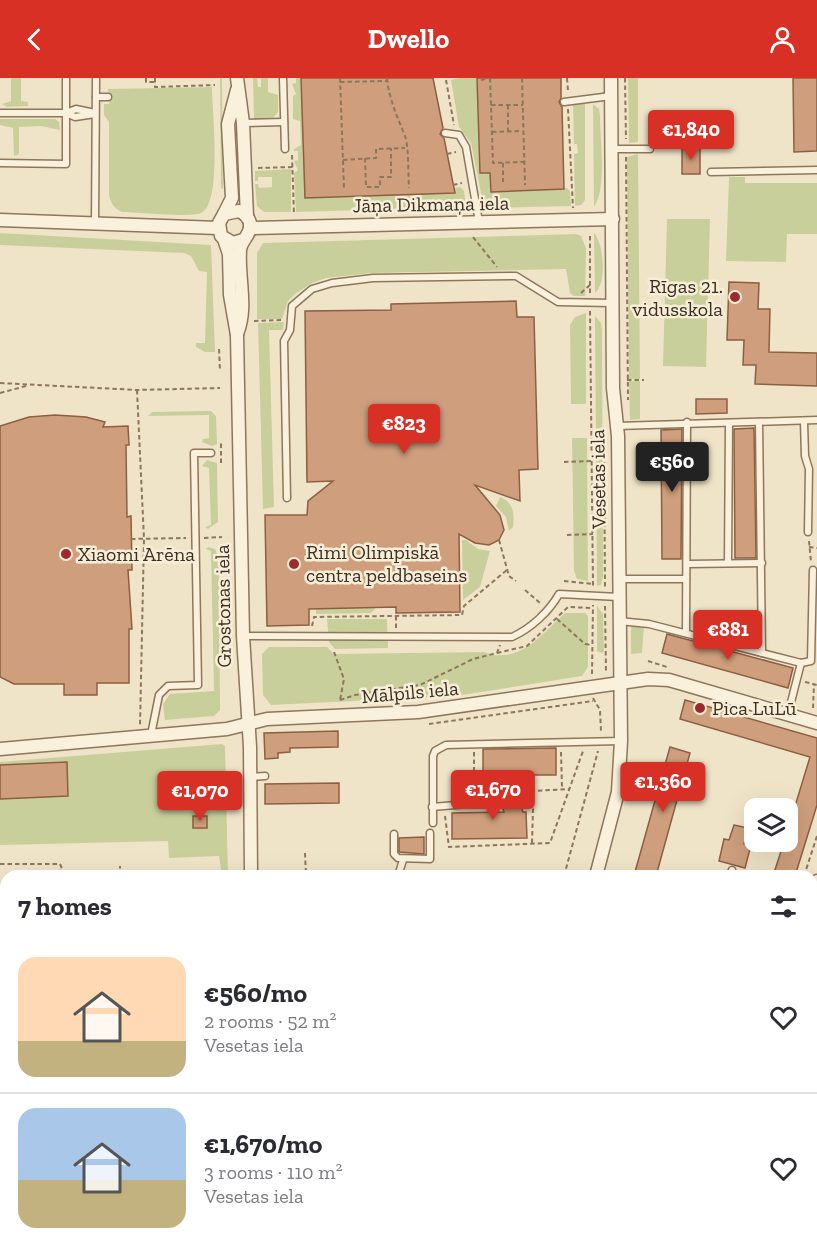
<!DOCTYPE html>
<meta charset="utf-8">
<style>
body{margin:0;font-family:"Zilla Slab",serif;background:#f7f7f7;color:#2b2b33;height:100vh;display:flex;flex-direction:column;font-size:22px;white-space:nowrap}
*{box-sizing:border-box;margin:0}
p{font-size:20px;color:#7c7c81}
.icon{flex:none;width:33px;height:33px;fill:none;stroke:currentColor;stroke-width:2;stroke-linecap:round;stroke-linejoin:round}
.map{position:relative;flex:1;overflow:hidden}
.details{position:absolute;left:0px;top:792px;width:818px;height:386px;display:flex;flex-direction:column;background:#fff;border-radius:18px 18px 0 0;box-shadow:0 6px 24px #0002}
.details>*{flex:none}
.tools{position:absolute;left:744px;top:720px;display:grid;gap:12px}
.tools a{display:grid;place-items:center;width:54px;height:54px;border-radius:12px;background:#fff;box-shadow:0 6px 24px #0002;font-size:30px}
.price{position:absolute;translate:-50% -51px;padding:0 14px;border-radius:6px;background:#d93025;color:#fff;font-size:20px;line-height:39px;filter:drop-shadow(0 2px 3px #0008)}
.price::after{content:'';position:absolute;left:50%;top:36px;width:18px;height:14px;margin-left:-9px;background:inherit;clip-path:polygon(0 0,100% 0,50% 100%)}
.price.current{background:#222;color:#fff}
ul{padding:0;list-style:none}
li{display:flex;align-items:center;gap:18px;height:150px;padding:0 18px}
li+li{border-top:2px solid #e1e1e2}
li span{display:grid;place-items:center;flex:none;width:168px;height:120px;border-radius:18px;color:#555}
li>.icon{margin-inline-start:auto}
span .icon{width:72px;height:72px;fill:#fffc;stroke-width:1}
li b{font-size:26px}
h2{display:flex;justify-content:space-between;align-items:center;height:72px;padding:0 18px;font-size:26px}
header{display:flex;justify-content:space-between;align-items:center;height:78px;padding:0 18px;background:#d93025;color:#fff;font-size:27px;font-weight:800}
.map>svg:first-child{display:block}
.green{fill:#c9cf9b}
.building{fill:#cf9f7d;stroke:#8d5f41;stroke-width:1.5}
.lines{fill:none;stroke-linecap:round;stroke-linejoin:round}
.lane-casing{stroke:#8d765c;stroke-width:9}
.street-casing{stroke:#8d765c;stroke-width:15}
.path{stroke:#8d765c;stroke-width:2;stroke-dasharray:4.5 3;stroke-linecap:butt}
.lane{stroke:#faf1dc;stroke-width:6}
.street{stroke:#faf1dc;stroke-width:12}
.poi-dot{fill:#9e2a2b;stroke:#f7eed8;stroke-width:2}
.labels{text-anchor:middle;stroke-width:5;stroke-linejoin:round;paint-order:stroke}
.street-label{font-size:20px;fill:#3d2e20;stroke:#f7eed8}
.poi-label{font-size:20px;fill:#3d2e20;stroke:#f7eed8;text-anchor:start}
</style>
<header><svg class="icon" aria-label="back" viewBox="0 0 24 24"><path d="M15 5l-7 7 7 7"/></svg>Dwello<svg class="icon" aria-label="person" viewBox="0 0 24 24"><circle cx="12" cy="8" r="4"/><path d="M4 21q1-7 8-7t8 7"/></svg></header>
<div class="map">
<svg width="817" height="1177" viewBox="0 0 817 1177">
<rect width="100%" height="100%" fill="#f0e4c8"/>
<g class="green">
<path d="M11 0H21V23L28 24V28L7 29 2 26 11 23Z"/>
<path d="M220 0H222L223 111 221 110Z"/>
<path d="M253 0H257L258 9H261V0H268V14L278 17V34L273 40 254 41Z"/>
<path d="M296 0H301L305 119 454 115V110L460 109 464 113 466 129 296 134 294 95 298 92 294 83 298 82V73H294V71L301 67 300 43 293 41V18L296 16 292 6 296 5Z"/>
<path d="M459 0H477L480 95H490L491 114 567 110 570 113 571 128 484 130 471 65 459 49 451 2Z"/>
<path d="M628 0H638V64L629 65Z"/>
<path d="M212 9C212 33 223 125 201 135 189 140 138 134 122 134 114 130 111 126 109 117V44L104 37V26H109L108 11Z"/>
<path d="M585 25V122L581 127 575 128 574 76 578 75 577 66H574L573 27Z"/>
<path d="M593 26 599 31 600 38C600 61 607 111 594 129Z"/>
<path d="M0 41H55L59 44 60 52 41 48 19 49V76L14 78 13 50 0 47Z"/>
<path d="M638 76 640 301H629L627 79Z"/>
<path d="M291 91V134H264L257 128 255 106H258L259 110 272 109V99H258V103H255V93Z"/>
<path d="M729 99H745V105H817V156H787L786 184 726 183Z"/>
<path d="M667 141H710L706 289 663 288Z"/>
<path d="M0 155 211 167 215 274H205L196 269V265H205L207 194 199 193 191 178 184 175 0 167Z"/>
<path d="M594 155C604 166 607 205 595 215Z"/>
<path d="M576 156 581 158 586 170 585 218H574L570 215 566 191 372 195 326 200 312 205 295 216 288 223 282 241H257V175L263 165Z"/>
<path d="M586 235V326H571L570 247 575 239Z"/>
<path d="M595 238 601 245 602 252 603 499 601 507 597 508Z"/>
<path d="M284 244 283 252H269L274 429 263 431 258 245Z"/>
<path d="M629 303H640V341L630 342Z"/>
<path d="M211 333 216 338 217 366 212 368 202 364 203 361 209 360V337L148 338 152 334Z"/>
<path d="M572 360H587L588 503 577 501 574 493Z"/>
<path d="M207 382 217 385 218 444 208 451 205 449 211 447 209 390 202 388Z"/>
<path d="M500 419C513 424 515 435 513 449L509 453 506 439 496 428Z"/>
<path d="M462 462H466L478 471 490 473 480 509 463 522Z"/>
<path d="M208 469 215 471 219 479 220 632 214 638 165 642 163 626 170 616 214 613 211 473 206 471Z"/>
<path d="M316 523 375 529V531L371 535 316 536Z"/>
<path d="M597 528 603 536 604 574 601 575 597 573Z"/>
<path d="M565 535H585L588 538V589L582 598 456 618 271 627 263 617 262 576 269 569H327L334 576 484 574C519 588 543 555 565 535Z"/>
<path d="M327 541H387L388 570 335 571 329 564Z"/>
<path d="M631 549H644L642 575 631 576Z"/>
<path d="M222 666 225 668 228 798H222L219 778 169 780 168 763 0 767V684Z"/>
</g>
<g class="building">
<path d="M301 0H433L443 50 440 56 444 60 455 115 305 120Z"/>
<path d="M477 0H561V20L559 24 562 29 564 111 491 114 490 95H480Z"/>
<path d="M793 0H817V73L794 74Z"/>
<rect x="682" y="70" width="18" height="26"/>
<path d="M729 204 759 205 758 231H770L769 274 817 275V308L755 306 756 287H743L744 262H727Z"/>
<path d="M516 223 517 239H534L538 391 519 392 520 423 475 407 500 437 504 452 499 462 489 467 475 465 459 456 460 534 396 535V529L309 531V547L267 548 265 437H307L308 423 333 403 307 404 305 233 391 232V226Z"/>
<path d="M696 321H727V335L696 336Z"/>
<path d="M55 337 86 339 105 344 103 349 128 348 129 367H126L127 439 131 438 132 492H128L132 551H129V605H97V617H64V606H14L0 599V348L29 339Z"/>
<path d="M754 350 756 480H735L734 351Z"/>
<path d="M682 351 681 481H662L661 352Z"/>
<path d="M667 556 793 590 788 610 662 575Z"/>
<path d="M685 622 817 660V727L795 798H773L784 764H788V751L810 679 680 641Z"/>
<path d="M338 653V669L290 670V674L278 675V680L265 681 264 655Z"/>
<path d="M670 669 690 675 656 798H648L635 794Z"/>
<path d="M556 670V697H483V671Z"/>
<path d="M67 684 68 718 0 721V687Z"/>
<path d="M339 705V725L265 726V706Z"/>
<path d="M514 707 523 734H526L527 760 452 761V735L504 734 497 713Z"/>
<rect x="193" y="738" width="14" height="12"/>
<path d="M734 747 748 750 744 766 751 767 745 790 719 783 724 761 729 762Z"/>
<path d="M424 759V776L399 774V760Z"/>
</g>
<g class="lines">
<defs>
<g id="lane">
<path d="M283 0 285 71"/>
<path d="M96 19H108"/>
<path d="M564 24 611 18"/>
<path d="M0 35H66L76 31 95 35"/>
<path d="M66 35 75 39 95 36"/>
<path d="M243 45 284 44"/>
<path d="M445 55 459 57 466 69 479 144"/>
<path d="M612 71H650"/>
<path d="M0 85 66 86V0"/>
<path d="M711 94 817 92"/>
<path d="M95 146 96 0"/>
<path d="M759 344 762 575"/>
<path d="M804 344 805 378 809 391 808 454"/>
<path d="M617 348 817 342"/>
<path d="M287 420 284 263 290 252 292 228 312 211 332 205 373 200 516 198 558 224 612 225"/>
<path d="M728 485 729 345"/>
<path d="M689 486 762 485"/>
<path d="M619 501H686"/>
<path d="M619 543 649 546 801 585"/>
<path d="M686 555 687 344"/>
<path d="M243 558 512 559C530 551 549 534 559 516L619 519"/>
<path d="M788 636 801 585 811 583 813 492"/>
<path d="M151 657 159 617 168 608 198 607 194 375H211"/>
<path d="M250 699 265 698"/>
<path d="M432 729 491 724"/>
<path d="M433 745V678L435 673 446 667 621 663"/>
<path d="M394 756V776L398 780 430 781V755"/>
<path d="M398 798 403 782"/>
<path d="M730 798 732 792"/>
<path d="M0 1127H6"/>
<path d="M812 1142 817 1143"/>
<path d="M812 1164 817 1166"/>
<path d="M419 1172 437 1177"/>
<path d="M601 1177 603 1172"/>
</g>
<g id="street">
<path d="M237 0 243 45 247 139"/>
<path d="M224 136 232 120 228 46 237 12"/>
<path d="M0 142 218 150"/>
<path d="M250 150 613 141"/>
<path d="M224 161 229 176 230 217 237 257 243 558 250 669 251 798"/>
<path d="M237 256C248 229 238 201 240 172 241 162 251 157 250 147 250 140 245 136 239 133L224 136 219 145 221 158 233 165 243 162"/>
<path d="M0 671 227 651 267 641 418 634 648 601 669 602 817 645"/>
<path d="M596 798 618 714 621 663 618 358 613 310 611 0"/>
<path d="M812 820 817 803"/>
<path d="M258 1172V1177"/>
<path d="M488 1177 490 1172"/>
<path d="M699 1177 701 1172"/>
</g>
</defs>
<use href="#lane" class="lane-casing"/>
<use href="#street" class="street-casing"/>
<g class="path">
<path d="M146 0V4H155"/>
<path d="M155 0V9L215 7"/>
<path d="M340 0 344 111"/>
<path d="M387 0C389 21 397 38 405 58 409 69 408 96 409 110"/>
<path d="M490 0 493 85 524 84"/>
<path d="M522 0 525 107"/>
<path d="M567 0 568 13"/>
<path d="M625 0 626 61"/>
<path d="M446 2 454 47"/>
<path d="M481 2 489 0"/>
<path d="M340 4 387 3"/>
<path d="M491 27H523"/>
<path d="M508 27V53"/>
<path d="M568 31 573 130"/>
<path d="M492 54 522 53"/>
<path d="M447 76 456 74"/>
<path d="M292 77 294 137"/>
<path d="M626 79 628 322"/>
<path d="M365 80 366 109H380V99H391V70"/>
<path d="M343 82 376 80V71L405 70"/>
<path d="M503 85V104"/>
<path d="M258 90 293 89"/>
<path d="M453 107 462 105"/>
<path d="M473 159 497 189"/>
<path d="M581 215 590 207"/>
<path d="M590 215V155"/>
<path d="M590 233 593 509"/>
<path d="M254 243 281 242"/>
<path d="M219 271 220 293"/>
<path d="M627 302H644"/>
<path d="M0 305 137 312 220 310"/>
<path d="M137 312 144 461 140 648"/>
<path d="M0 315 26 308"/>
<path d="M604 354 605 510"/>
<path d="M564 384 591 383"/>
<path d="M221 385V364"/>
<path d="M567 457 593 456"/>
<path d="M204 460 222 459"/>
<path d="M131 461 186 460"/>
<path d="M499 462 509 498 516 503"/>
<path d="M809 463 811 484"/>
<path d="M809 469 817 470"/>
<path d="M564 503 593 506"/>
<path d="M525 512 540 525"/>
<path d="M605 528 606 594"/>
<path d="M396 538V550"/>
<path d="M557 541 585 566 592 567"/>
<path d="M312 548 314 539 462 537 464 528 508 491"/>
<path d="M334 574 344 601 340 622"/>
<path d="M497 575 527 568 568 529 592 530"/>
<path d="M648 583 667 589"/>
<path d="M592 596 593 527"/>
<path d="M805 604 817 607"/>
<path d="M593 620 600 632 601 653"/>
<path d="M340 622 355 617 420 607 473 581 497 575 500 567"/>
<path d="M813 630 814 606"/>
<path d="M429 646 593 623"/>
<path d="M474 674V717"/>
<path d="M561 674 562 710"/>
<path d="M512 724 529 722"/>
<path d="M445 738 449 769 550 765 583 673"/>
<path d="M532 765 533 731 529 722 531 713 570 711"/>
<path d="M305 775 306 798"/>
<path d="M0 786H60L65 798"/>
<path d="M120 798V788"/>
<path d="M564 798 598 673"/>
<path d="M804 798 817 758"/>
<path d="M0 967 6 965"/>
<path d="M270 1174 285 1177"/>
<path d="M344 1177 349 1172"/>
<path d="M573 1177 575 1172"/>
<path d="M684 1177 686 1172"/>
</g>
<use href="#lane" class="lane"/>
<use href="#street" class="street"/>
</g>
<g class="poi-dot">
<circle cx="735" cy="219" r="6"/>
<circle cx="66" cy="476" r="6"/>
<circle cx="294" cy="486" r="6"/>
<circle cx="700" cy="630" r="6"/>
</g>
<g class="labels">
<g class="street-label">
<text transform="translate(431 126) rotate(-1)" y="7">Jāņa Dikmaņa iela</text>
<text transform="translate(598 401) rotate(-91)" y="7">Vesetas iela</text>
<text transform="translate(223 528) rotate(-91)" y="7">Grostonas iela</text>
<text transform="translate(410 614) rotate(-5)" y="7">Mālpils iela</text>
</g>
<g class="poi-label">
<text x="723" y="215" text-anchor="end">Rīgas 21.<tspan x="723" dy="23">vidusskola</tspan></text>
<text x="306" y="481">Rimi Olimpiskā<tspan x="306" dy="23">centra peldbaseins</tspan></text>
<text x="78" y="483">Xiaomi Arēna</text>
<text x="712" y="637">Pica LuLū</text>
</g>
</g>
</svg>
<div class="tools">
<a><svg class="icon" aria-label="layers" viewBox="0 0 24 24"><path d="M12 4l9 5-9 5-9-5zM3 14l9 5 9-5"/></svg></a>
</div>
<b class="price" style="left:691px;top:83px">€1,840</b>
<b class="price" style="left:404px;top:377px">€823</b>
<b class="price current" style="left:672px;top:415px">€560</b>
<b class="price" style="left:728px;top:583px">€881</b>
<b class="price" style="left:663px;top:735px">€1,360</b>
<b class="price" style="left:493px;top:743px">€1,670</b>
<b class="price" style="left:200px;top:744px">€1,070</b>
<section class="details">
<h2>7 homes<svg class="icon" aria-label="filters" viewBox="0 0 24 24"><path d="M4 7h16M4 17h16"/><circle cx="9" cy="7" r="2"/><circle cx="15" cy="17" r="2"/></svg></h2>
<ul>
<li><span style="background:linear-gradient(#ffd9b3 70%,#c2b280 0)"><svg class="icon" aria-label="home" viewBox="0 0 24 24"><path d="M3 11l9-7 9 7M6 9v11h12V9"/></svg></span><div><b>€560/mo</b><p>2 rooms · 52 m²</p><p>Vesetas iela</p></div><svg class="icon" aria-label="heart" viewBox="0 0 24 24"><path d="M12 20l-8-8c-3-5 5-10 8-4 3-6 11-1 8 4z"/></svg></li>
<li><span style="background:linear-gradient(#a9c7e8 60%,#c2b280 0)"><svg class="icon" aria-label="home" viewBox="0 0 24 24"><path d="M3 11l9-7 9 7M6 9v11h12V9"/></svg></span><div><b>€1,670/mo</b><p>3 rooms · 110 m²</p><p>Vesetas iela</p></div><svg class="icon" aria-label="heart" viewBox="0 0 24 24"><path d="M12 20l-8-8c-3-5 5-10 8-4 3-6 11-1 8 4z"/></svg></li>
</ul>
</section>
</div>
